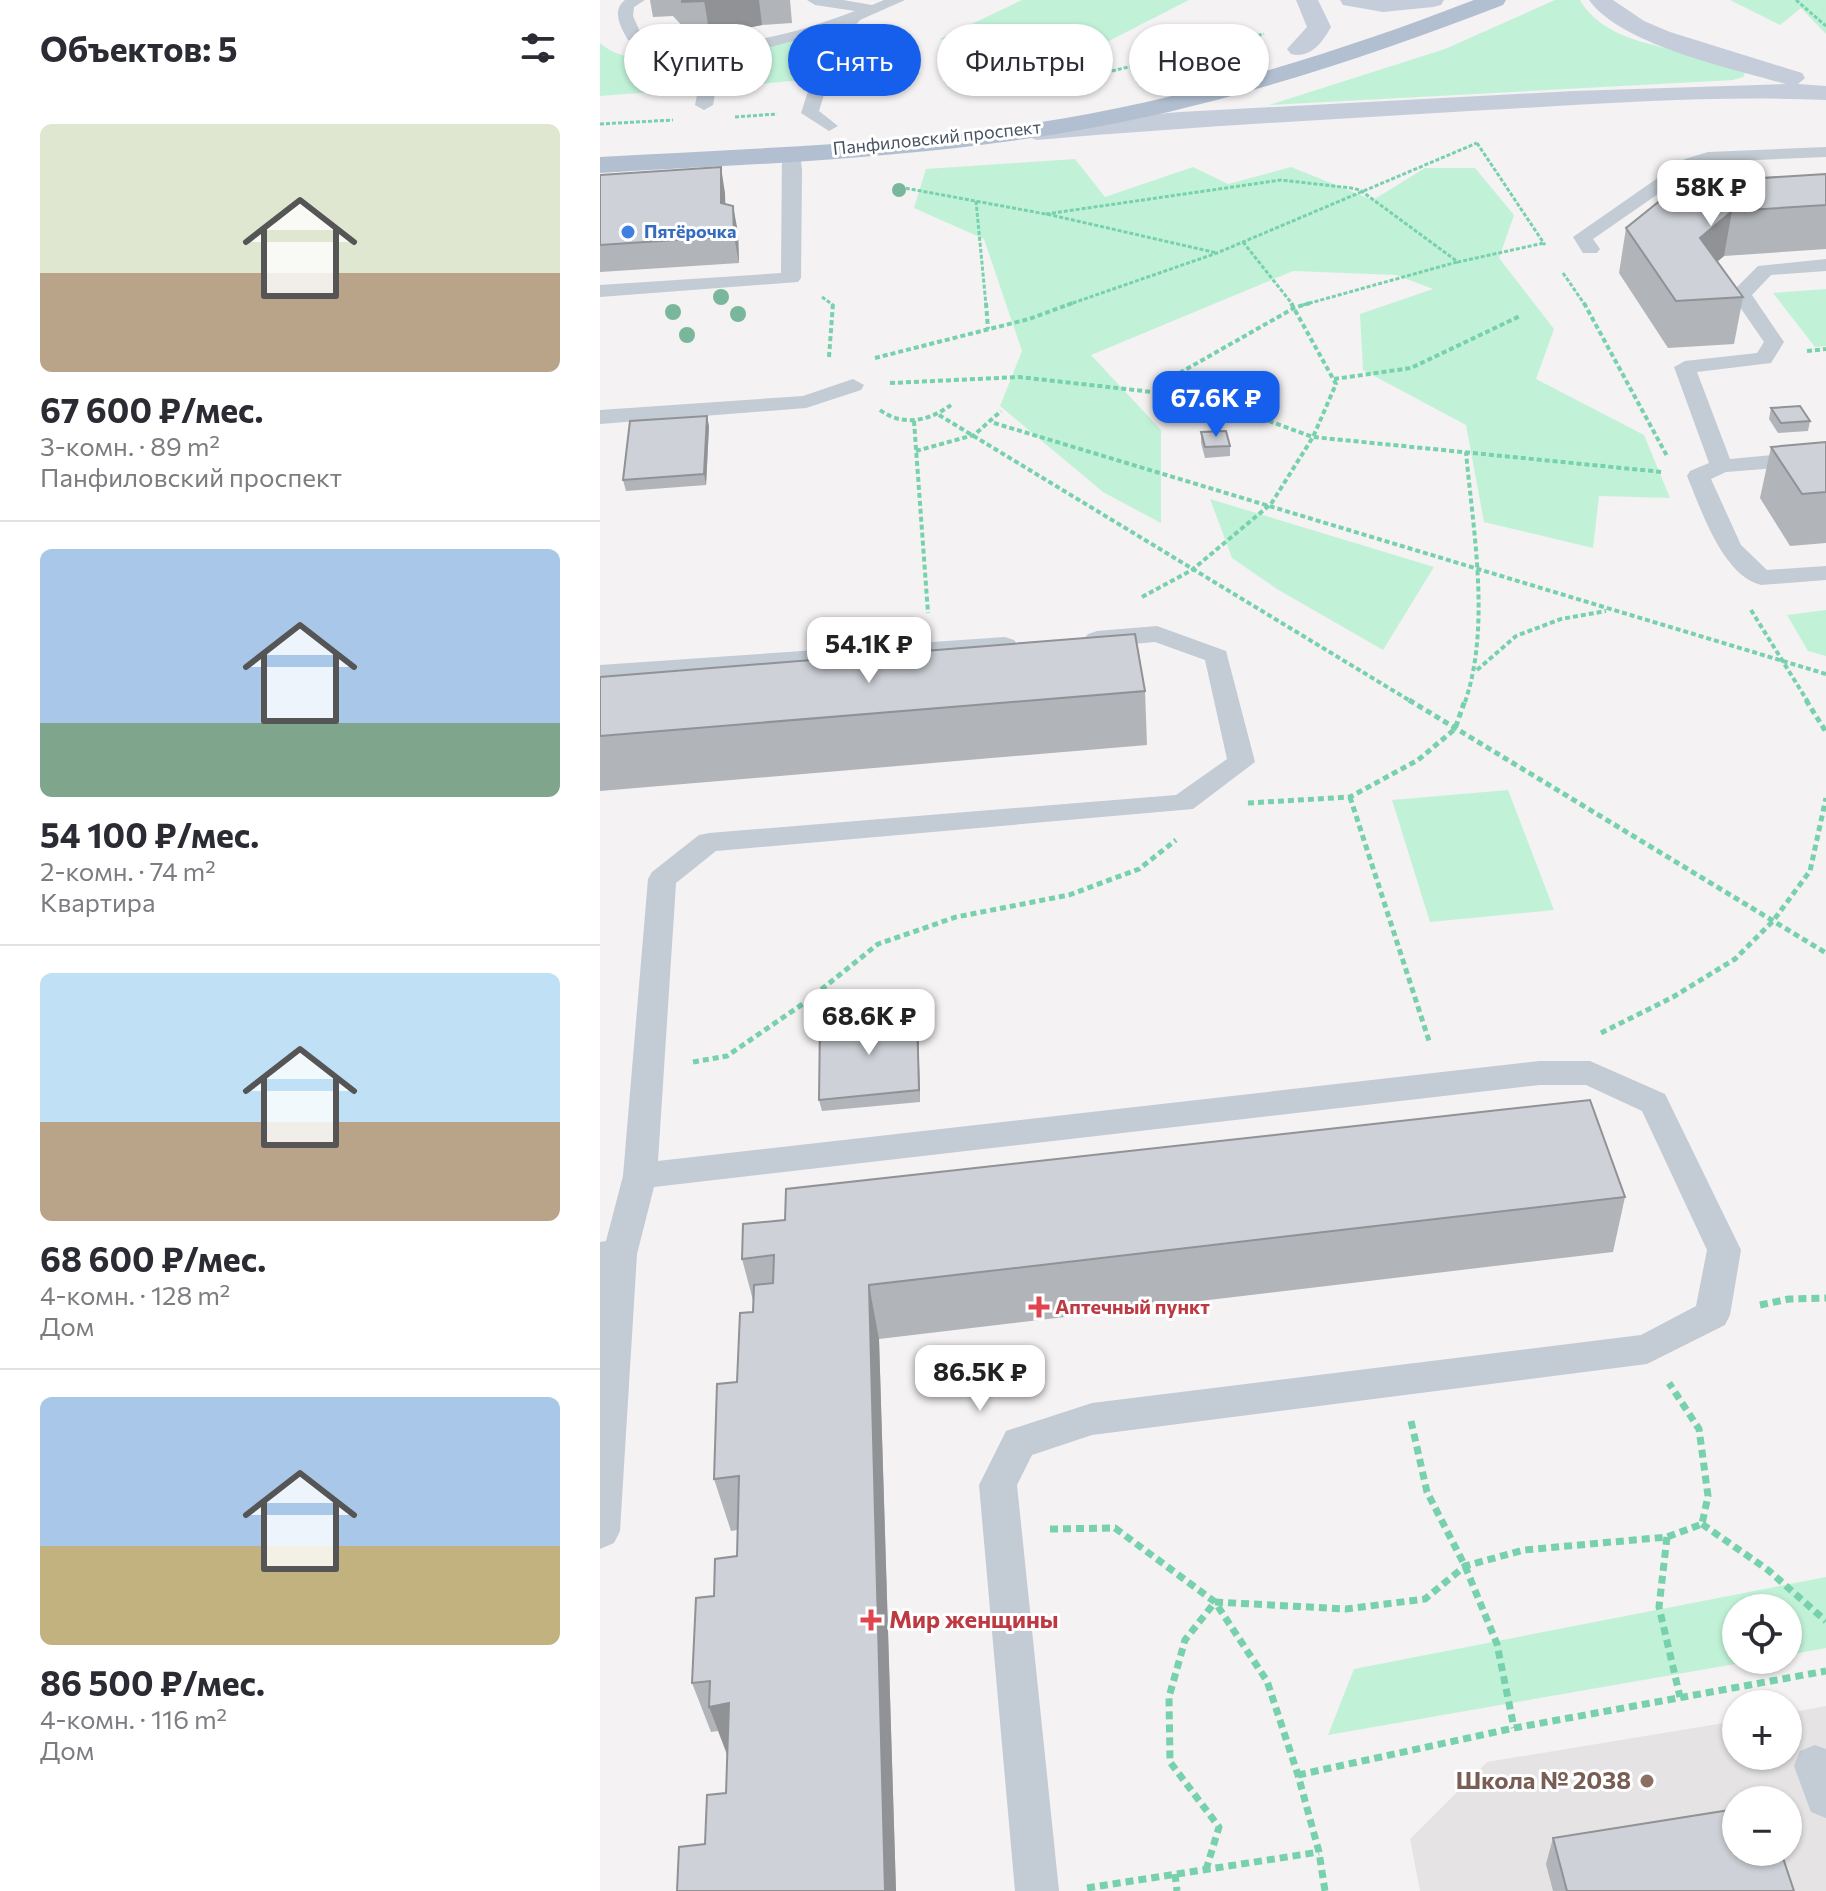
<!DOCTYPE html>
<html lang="ru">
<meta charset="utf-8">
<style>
body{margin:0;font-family:Commissioner,sans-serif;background:#f7f7f7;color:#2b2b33;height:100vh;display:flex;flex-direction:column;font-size:30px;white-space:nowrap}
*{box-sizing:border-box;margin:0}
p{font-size:26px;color:#7c7c81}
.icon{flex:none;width:44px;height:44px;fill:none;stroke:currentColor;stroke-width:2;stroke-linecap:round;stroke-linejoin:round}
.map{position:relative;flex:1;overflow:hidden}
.side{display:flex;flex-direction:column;background:#fff;width:600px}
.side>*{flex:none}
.top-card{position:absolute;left:24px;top:24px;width:760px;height:72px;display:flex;gap:16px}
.tools{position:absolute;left:1122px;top:1594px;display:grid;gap:16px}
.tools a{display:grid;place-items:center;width:80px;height:80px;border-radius:50%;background:#fff;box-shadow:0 2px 6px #0004;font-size:40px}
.price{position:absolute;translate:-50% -68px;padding:0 18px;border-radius:16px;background:#fff;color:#222;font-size:26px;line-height:52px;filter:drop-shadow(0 2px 4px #0008)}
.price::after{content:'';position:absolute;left:50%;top:48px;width:24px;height:18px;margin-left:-12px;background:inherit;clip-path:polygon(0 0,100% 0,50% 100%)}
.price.on{background:#155fec;color:#fff}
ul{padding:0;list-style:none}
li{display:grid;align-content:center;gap:16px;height:424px;padding:0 40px}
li+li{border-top:2px solid #e1e1e2}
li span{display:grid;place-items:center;height:248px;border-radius:12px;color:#555}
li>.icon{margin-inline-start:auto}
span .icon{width:144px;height:144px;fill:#fffc;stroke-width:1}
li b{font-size:34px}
h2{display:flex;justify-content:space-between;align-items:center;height:96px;padding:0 40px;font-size:34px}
.tag{padding:0 28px;border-radius:36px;background:#fff;box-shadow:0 2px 6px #0004;font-size:28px;line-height:72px}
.tag.on{background:#155fec;color:#fff}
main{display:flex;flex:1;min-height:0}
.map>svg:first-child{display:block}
.education{fill:#e5e3e4;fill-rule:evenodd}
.green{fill:#c1f2d8}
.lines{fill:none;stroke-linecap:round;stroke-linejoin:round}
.path-far3{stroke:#77d1ad;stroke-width:3;stroke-dasharray:4 2;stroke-linecap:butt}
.path-far2{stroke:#77d1ad;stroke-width:4;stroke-dasharray:5 3;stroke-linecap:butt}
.path-far1{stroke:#77d1ad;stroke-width:5;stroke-dasharray:6 4;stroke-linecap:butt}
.path{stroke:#77d1ad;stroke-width:7;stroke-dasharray:8 5;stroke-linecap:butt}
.lane{fill:#c3cbd4;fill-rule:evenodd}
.secondary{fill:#c5cddb;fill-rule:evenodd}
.primary{fill:#b2bfd1;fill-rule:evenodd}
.tree{fill:#79b79d}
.wall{fill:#b1b4b9}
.shaded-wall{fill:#909296}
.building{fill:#ced1d7;stroke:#909296;stroke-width:2}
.shop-dot{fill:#3f7fe0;stroke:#fff;stroke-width:3}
.health-dot{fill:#e0444e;stroke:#fff;stroke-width:3}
.education-dot{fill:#8d6e63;stroke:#fff;stroke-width:3}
.labels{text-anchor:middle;stroke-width:6;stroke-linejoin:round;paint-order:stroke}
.far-street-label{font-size:18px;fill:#495361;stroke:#fff}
.far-shop-label{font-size:18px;font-weight:bold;fill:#366cbe;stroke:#fff;text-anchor:start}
.health-label{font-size:20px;font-weight:bold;fill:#be3a42;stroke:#fff;text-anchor:start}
.near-health-label{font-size:24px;font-weight:bold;fill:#be3a42;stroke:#fff;text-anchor:start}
.near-education-label{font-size:24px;font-weight:bold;fill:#785e54;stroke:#fff;text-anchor:end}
</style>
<main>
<section class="side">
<h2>Объектов: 5<svg class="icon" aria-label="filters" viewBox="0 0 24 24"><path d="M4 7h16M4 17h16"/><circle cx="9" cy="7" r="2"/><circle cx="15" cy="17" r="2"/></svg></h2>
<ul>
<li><span style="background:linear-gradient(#dfe7d0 60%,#b9a48a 0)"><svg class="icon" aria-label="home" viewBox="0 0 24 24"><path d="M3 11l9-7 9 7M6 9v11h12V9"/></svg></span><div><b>67 600 ₽/мес.</b><p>3-комн. · 89 m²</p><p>Панфиловский проспект</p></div></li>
<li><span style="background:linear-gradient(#a9c7e8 70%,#7fa58c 0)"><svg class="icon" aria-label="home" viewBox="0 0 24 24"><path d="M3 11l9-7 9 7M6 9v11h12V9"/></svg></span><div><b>54 100 ₽/мес.</b><p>2-комн. · 74 m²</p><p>Квартира</p></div></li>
<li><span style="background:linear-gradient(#bfe0f5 60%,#b9a48a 0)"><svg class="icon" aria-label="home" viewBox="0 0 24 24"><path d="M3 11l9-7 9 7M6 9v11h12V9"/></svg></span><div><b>68 600 ₽/мес.</b><p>4-комн. · 128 m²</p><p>Дом</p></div></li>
<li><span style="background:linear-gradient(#a9c7e8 60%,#c2b280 0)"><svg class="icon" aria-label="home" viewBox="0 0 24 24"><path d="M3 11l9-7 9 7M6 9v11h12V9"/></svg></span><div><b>86 500 ₽/мес.</b><p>4-комн. · 116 m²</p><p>Дом</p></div></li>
</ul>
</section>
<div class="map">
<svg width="1226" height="1891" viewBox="0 0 1226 1891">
<rect width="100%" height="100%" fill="#f4f2f2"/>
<path class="education" d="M1226 1706V1891H820L810 1839 887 1762 1136 1721V1756H1188V1713ZM1136 1800H1188V1852H1136Z"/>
<g class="green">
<path d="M422 0H589L501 45 474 39 428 63 340 39Z"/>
<path d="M955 0H980C1011 54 1098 44 1145 73L1143 77 1133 80 669 105 845 49Z"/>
<path d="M1130 0H1226V34L1201 8 1180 25Z"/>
<path d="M236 27 220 41 213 79 128 87 130 53Z"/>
<path d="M0 43C17 59 48 60 70 64L79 90 0 96Z"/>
<path d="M475 159 505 197 593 167 628 184 691 167 773 200 825 168H875L914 215 899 258 954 329 936 379 1044 435 1070 498 999 496 993 548 884 522 866 425 763 370 760 314 833 289 796 275 693 271 491 355 561 430V523L503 492 400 406 422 351 384 239 314 208 326 169Z"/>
<path d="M1226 289V346L1215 347 1173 293Z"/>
<path d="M610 499 834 567 783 650 677 589 632 558Z"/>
<path d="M1226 610V656L1208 651 1187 615Z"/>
<path d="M908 790 954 910 830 922 792 800Z"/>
<path d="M1226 1577V1648L1188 1655V1608H1136V1660H1158L728 1735 754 1669Z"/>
</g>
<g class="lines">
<g class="path-far3">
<path d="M1196 0 1226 26"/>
<path d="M512 71 664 34"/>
<path d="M135 117 177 114"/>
<path d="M0 124 73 120"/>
<path d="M877 143 945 245"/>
<path d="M294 186 451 215 617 253"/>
<path d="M376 201 386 305"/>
<path d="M446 214 681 180 751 188 760 190 858 262 944 243"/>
<path d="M643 242 693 305"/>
<path d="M963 273 985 305"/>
<path d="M222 297 233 305"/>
<path d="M467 305 617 253 877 143"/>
<path d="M703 305 857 262"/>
</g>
<g class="path-far2">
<path d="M386 303 388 329"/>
<path d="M984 303 1067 456"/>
<path d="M1207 351 1226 349"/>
<path d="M229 357 233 303"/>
<path d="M275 358 429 319 473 303"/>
<path d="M734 379 811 368 920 316"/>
<path d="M290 383 419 377 606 398 713 437 1062 472"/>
<path d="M554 392 569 379 694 308 710 303"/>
<path d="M280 410C303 427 329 421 351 405"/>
<path d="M339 415 812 702"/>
<path d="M314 421 328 613"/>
<path d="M394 423 1226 674"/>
<path d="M316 451 374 435 401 411"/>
<path d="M542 597 592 570 671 504 713 437 736 384 691 303"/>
<path d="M1151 610 1208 702"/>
<path d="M877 670 916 636 961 619 1006 611"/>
<path d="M865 702C891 627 873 530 866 452"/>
</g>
<g class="path-far1">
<path d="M809 700 1226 953"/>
<path d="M1206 700 1226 732"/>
<path d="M750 797 830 1044"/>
<path d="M648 803 750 797 818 760 855 729 865 700"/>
<path d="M1001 1033 1073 997 1135 959 1173 921 1210 871 1226 798"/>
<path d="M93 1062 127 1056 207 1001 278 944 356 917 469 895 539 869 576 840"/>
</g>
<g class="path">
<path d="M1160 1305 1189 1299 1226 1298"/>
<path d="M811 1421 827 1492 865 1566 897 1644 914 1728"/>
<path d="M1102 1524 1168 1570 1226 1621"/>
<path d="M450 1529 515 1528 615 1602 667 1681 698 1775 719 1852 725 1891"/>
<path d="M1067 1537 1059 1607 1080 1697"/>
<path d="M698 1775 914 1728 1226 1671"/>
<path d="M606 1870 619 1827 570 1762 569 1697 585 1640 615 1602 746 1609 825 1599 865 1566 924 1550 1067 1537 1102 1524 1108 1496 1099 1429 1069 1383"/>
<path d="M575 1874 577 1891"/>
<path d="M487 1888 719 1852"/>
</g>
<g class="lane">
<path d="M25 0H45L34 7 33 16 41 34C114 57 186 37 255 11L215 5 207 0H243L272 5 284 0H305L260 20 240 43 219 111 238 126 229 131 201 113 224 42 234 30 167 48 122 54 113 105 104 110 95 105 105 55 65 52 28 40C21 28 11 11 25 0Z"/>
<path d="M1226 147V157L1110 162 1097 167 993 239 1000 249 997 253H983L973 237 1085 159 1108 152Z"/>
<path d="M191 148 200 153 202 170 201 278 198 282 0 297V285L181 273 182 153Z"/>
<path d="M1226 259V271L1171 275 1152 295 1184 342 1171 363 1097 372 1130 459 1226 450V464L1126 472 1111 479 1141 545 1167 570 1226 566V580L1161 585C1122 575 1101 509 1087 476L1090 471 1109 463 1074 367 1085 361 1157 353 1164 342 1131 294 1134 290 1158 266Z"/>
<path d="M253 379 264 385 261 390 206 408 0 424V410L203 396Z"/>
<path d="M557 626 626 651 655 762 593 809 116 851 76 883 58 1161 940 1061H990L1065 1094 1141 1250 1130 1315 1125 1325 1047 1364 492 1435 432 1455 417 1485 459 1891H415L379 1485 406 1431 492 1403 1041 1335 1096 1306 1107 1250 1042 1111 986 1085H940L54 1187 37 1254 20 1531 14 1543 0 1549V1242L6 1241 23 1176 48 879 52 872 99 835 109 833 576 795 627 759 605 660 555 642 497 647 488 644 484 639 488 634 497 631Z"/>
<path d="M405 637 414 640 418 645 414 650 0 681V665Z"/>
<path d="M1215 1745 1226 1749V1818L1211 1812 1194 1766 1200 1751Z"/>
</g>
<g class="secondary">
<path d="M696 0H718L731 27C722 43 710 59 691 54L687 49 707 27Z"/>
<path d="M740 0H844L841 5 833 7 783 12 743 5Z"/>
<path d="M989 0H1013L1044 21 1070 32 1202 73 1205 78 1198 84 1226 86V100C1113 95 999 104 886 110 736 119 587 127 437 140L428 137 424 132 428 127 437 124 580 112 974 91 1186 84C1133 69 1021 45 989 0Z"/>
</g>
<path class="primary" d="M874 0H906L903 5C760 60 615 108 463 133 310 159 154 164 0 173V157C155 148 313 144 466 118 607 93 742 51 874 0Z"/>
</g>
<g class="tree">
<circle cx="299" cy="190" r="7"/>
<circle cx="121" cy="297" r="8"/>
<circle cx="73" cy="312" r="8"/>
<circle cx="138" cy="314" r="8"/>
<circle cx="87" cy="335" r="8"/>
</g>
<g class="wall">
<path d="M50 0H190L192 23 162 25 111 35V43L89 44 87 31 73 16 53 17Z"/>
<path d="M1226 174V249L1124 256 1117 261 1143 297 1134 344 1068 348 1019 273 1026 228Z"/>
<path d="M0 175 125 193V204L138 232 139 263 0 272Z"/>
<path d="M1171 408 1210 421 1208 431 1178 433 1169 419Z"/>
<path d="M109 426 106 485 26 491 23 480Z"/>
<path d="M601 432 630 446V456L605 458 601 443Z"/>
<path d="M1226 442V543L1190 546 1160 498 1171 447Z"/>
<path d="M0 677 545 691 547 745 0 791Z"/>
<path d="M318 1026 320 1102 222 1111 219 1100Z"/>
<path d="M1025 1197 1013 1252 279 1339 296 1891H77L105 1844 126 1793 127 1755 118 1731 111 1732 92 1683 114 1596 137 1556V1530L131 1531 114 1479 153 1312 154 1304 142 1259 143 1224Z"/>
<path d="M953 1838 1194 1891H953L946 1864Z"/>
</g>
<g class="shaded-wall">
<path d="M104 0H159L162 25 111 35V43Z"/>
<path d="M121 167 125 193 126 229 121 203Z"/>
<path d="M133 206 138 232 139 263 134 236Z"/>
<path d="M1132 211 1124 256 1092 283 1100 238Z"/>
<path d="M107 416 109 426 106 485 104 474Z"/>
<path d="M317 1014 318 1026 320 1102 319 1090Z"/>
<path d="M269 1285 279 1339 296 1891H285Z"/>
<path d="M129 1703 128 1756 109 1707Z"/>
</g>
<g class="building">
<path d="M82 0H104V1L82 2Z"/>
<path d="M121 167V203L133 206 134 236 0 245V175Z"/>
<path d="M1226 174V205L1132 211 1100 238 1143 297 1076 301 1026 228 1082 183Z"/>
<path d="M1200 406 1210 421 1181 423 1171 408Z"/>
<path d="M107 416 104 474 23 480 30 421Z"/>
<path d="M626 431 630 446 605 447 601 432Z"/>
<path d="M1226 442V492L1202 494 1171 447Z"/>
<path d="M535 634 545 691 0 736V677Z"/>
<path d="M317 1014 319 1090 219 1100 220 1023Z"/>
<path d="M990 1100 1025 1197 269 1285 285 1891H77L79 1847 105 1844 107 1795 126 1793 129 1703 109 1707 110 1681 92 1683 96 1598 114 1596 115 1559 137 1556 139 1476 114 1479 117 1384 137 1382 140 1313 153 1312 154 1285 173 1283 174 1255 142 1259 143 1224 185 1220 186 1189Z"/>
<path d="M1136 1809V1852H1181L1194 1891H967L953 1838Z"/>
</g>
<circle class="shop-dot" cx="28" cy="232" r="8"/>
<g class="health-dot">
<path d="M435 1295h8v8h8v8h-8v8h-8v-8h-8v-8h8z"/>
<path d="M267 1608h8v8h8v8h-8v8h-8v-8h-8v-8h8z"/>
</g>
<circle class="education-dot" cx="1047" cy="1781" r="8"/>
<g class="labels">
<g class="far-street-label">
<text transform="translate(337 138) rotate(-6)" y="6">Панфиловский проспект</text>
</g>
<g class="far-shop-label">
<text x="44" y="238">Пятёрочка</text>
</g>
<g class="health-label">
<text x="455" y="1314">Аптечный пункт</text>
</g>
<g class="near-health-label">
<text x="289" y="1628">Мир женщины</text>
</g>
<g class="near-education-label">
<text x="1031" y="1789">Школа № 2038</text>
</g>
</g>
</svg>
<div class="tools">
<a><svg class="icon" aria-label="locate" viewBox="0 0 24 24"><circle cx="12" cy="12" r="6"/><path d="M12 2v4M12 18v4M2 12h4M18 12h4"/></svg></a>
<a>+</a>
<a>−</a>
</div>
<b class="price" style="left:1111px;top:228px">58K ₽</b>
<b class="price on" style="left:616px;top:439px">67.6K ₽</b>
<b class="price" style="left:269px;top:685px">54.1K ₽</b>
<b class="price" style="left:269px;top:1057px">68.6K ₽</b>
<b class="price" style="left:380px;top:1413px">86.5K ₽</b>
<div class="top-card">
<a class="tag">Купить</a>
<a class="tag on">Снять</a>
<a class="tag">Фильтры</a>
<a class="tag">Новое</a>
</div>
</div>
</main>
